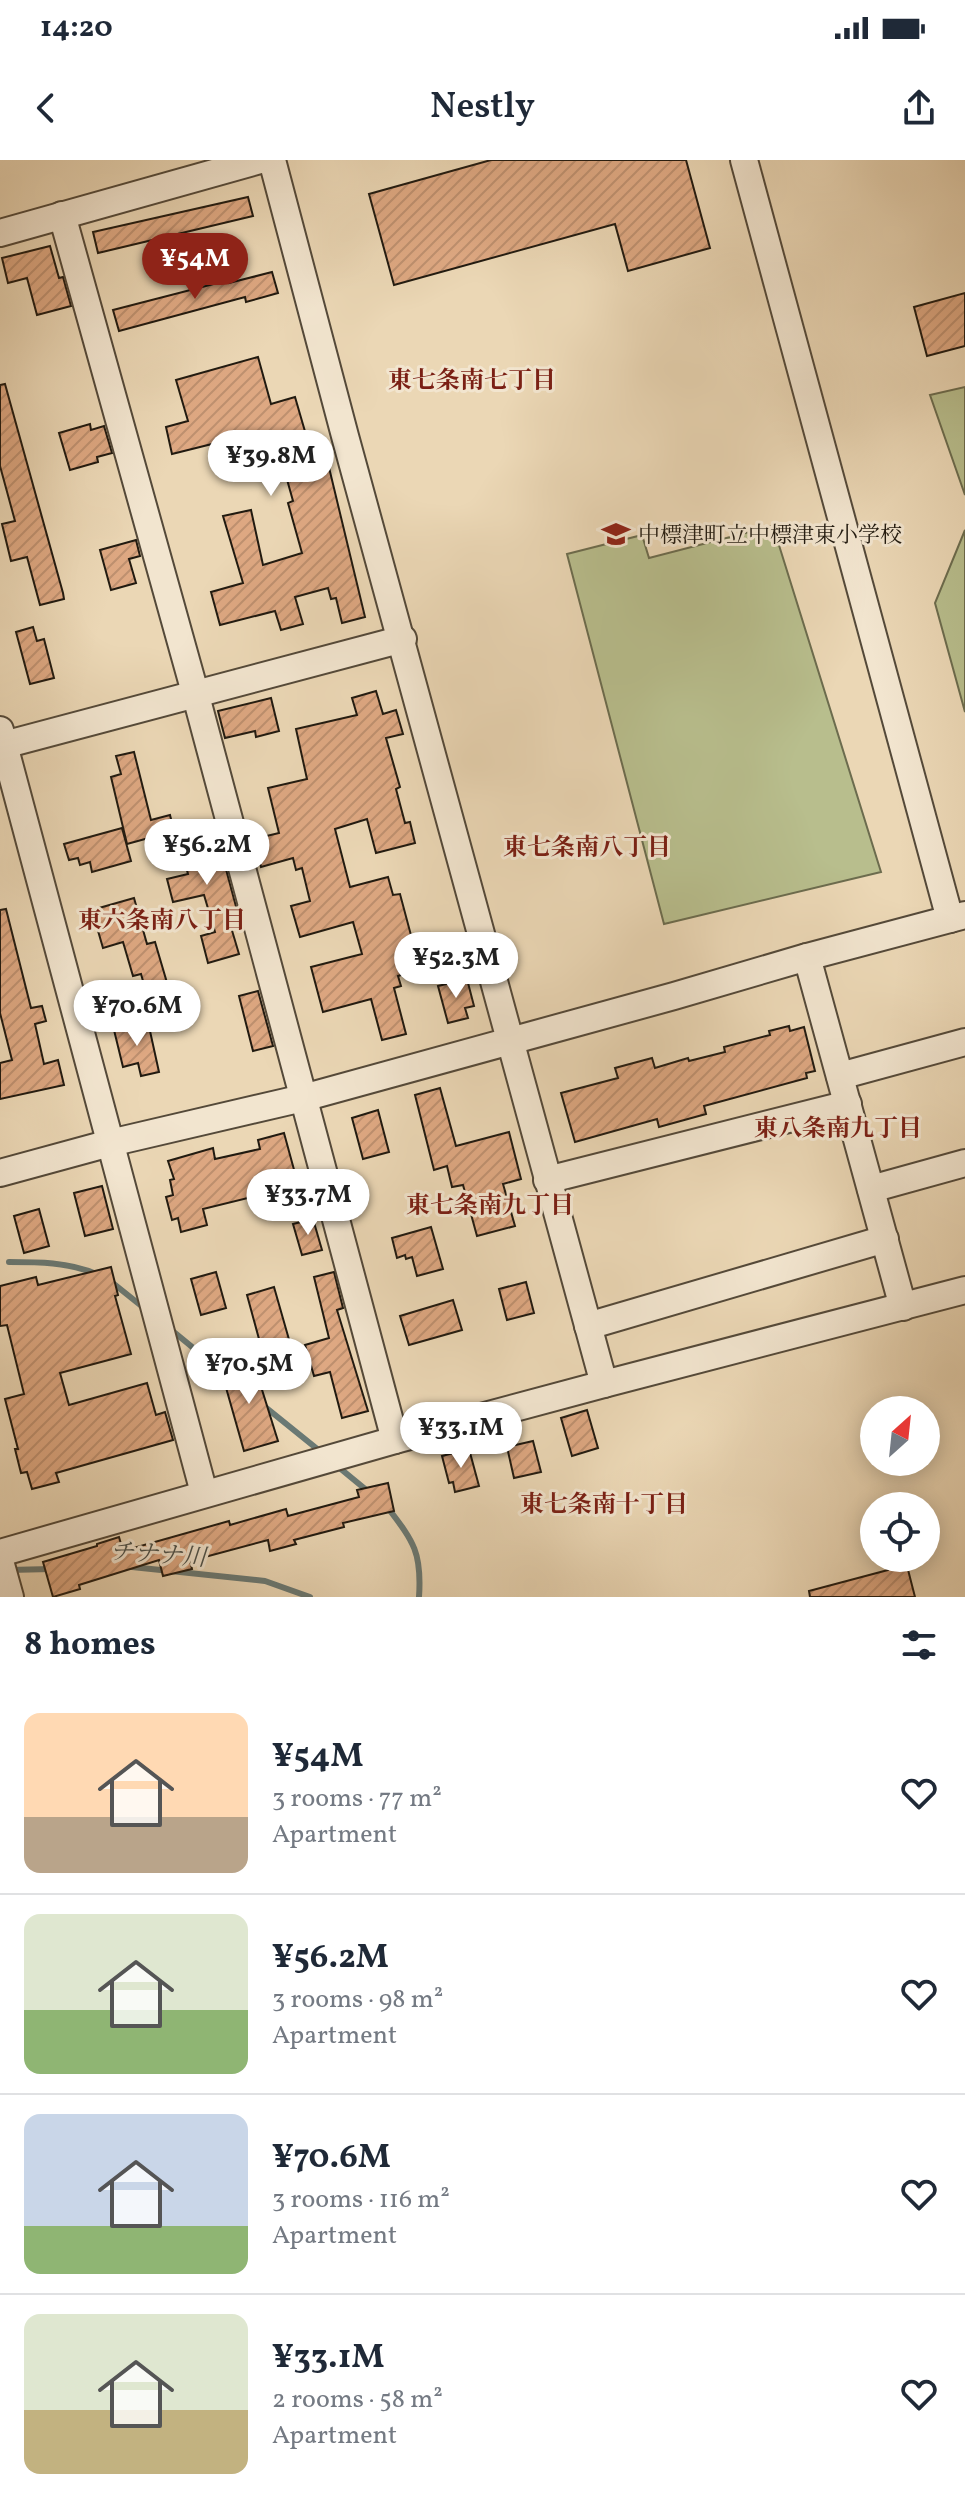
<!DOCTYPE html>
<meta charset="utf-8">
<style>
body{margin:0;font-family:Vollkorn,"Noto Serif JP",serif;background:#f6f6f7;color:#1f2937;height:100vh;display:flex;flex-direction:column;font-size:30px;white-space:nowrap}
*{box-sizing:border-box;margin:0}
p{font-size:26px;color:#747a83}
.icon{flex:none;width:44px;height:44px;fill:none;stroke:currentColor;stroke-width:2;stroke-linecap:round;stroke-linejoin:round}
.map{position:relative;height:1437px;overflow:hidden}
.details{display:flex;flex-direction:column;background:#fff;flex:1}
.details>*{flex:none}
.needle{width:52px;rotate:27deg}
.tools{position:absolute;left:860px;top:1236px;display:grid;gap:16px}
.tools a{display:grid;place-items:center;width:80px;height:80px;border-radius:50%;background:#fff;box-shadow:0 4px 20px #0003;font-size:40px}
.price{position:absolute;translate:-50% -68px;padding:0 18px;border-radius:28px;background:#fff;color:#222;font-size:26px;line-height:52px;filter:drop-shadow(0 2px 4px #0008)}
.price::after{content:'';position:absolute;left:50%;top:48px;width:24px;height:18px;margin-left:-12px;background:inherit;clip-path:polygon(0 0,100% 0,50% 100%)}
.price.active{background:#8f2418;color:#fff}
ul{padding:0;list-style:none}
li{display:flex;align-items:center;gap:24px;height:200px;padding:0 24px}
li+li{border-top:2px solid #e0e1e3}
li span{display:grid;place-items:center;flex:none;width:224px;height:160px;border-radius:16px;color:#555}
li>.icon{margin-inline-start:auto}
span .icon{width:96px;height:96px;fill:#fffc;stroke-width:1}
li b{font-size:34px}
h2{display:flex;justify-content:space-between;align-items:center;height:96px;padding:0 24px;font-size:34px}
.status{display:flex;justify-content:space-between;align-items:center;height:56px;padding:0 40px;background:#fff;direction:ltr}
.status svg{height:22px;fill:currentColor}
header{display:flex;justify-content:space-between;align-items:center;height:104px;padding:0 24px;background:#fff;font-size:36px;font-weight:600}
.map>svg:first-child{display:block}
.grass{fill:#b8be8d;stroke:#6c6c4e;stroke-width:2}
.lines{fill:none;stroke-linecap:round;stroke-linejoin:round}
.stream{stroke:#6a7974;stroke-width:6}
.building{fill:url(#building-hatch);stroke:#211a10;stroke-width:2}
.minor-casing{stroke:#544939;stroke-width:30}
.minor{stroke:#f2e5cf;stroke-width:26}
.labels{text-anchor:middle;stroke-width:6;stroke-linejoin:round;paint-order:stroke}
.poi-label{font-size:22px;fill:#211a10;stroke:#f2e5cf;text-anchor:start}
.neighbourhood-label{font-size:24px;font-weight:bold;fill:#7a1f14;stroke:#f2e5cf}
.water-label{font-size:24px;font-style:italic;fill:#4c514a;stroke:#f2e5cf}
</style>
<div class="status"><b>14:20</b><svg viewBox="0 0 49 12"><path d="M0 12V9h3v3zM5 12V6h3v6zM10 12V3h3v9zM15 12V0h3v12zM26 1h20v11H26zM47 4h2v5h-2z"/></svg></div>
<header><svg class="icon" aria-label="back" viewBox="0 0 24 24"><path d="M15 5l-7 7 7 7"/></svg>Nestly<svg class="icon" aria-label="share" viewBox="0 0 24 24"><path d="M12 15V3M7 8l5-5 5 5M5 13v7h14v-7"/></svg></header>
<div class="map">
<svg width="965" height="1437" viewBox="0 0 965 1437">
<defs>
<pattern id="building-hatch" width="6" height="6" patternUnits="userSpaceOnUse" patternTransform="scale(2)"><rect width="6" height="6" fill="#dea882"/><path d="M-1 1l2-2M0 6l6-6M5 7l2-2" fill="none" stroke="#be906f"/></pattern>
</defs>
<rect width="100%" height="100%" fill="#ebd7b5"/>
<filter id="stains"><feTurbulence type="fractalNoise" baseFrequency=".0025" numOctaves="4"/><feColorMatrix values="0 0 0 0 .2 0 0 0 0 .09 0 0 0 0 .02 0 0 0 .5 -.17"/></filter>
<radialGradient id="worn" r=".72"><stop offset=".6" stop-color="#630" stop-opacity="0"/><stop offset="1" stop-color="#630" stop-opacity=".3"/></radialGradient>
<g class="grass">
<path d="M965 227V335L930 235Z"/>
<path d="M773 366 881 712 664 764 567 394 642 375 649 398Z"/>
<path d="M965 370V552L935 443Z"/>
</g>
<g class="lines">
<g class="stream">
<path d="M9 1102C37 1102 69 1102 96 1114"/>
<path d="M109 1120 144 1148"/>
<path d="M169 1168 225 1214"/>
<path d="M264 1246 321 1292"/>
<path d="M336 1305 370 1333"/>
<path d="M388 1348C414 1382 422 1393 419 1437"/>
<path d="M132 1407 265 1421 310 1437"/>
<path d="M8 1410 52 1409"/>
</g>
</g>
<g class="building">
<path d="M491 0H686L710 88 628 111 615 64 394 125 369 34Z"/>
<path d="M248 37 253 56 98 93 93 72Z"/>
<path d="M50 86 59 118 63 117 71 146 37 155 27 118 8 123 2 98Z"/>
<path d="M272 112 278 133 246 142 245 137 119 171 113 150 229 120V123Z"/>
<path d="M965 133V186L927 196 914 147Z"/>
<path d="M258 197 271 244 295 237 313 299 326 295 365 457 342 463 336 438 331 439 328 428 295 437 303 464 281 470 275 451 220 465 211 432 243 423 223 356 251 350 263 405 302 393 288 343 293 341 276 280 247 288 244 276 172 294 166 267 188 261 176 220Z"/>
<path d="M5 224 63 433 64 439 40 445 27 397 11 401 2 364 15 361 0 306V225Z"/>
<path d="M90 264 91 270 104 266 112 293 97 297 98 302 70 310 59 273Z"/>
<path d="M136 380 140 396 129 399 136 423 111 430 100 390Z"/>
<path d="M33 467 37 481 44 479 54 518 30 524 16 472Z"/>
<path d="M376 531 383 554 396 550 403 574 386 578 400 627 396 629 405 663 410 662 415 683 376 693 367 659 335 669 350 727 388 717 393 735 400 734 420 809 398 816 401 826 394 828 406 874 382 880 371 839 323 852 311 807 362 794 353 762 300 777 291 746 310 741 302 708 296 710 293 698 261 707 254 679 279 673 268 628 307 619 296 569 357 555 352 538Z"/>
<path d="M271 538 279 571 256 577 255 571 225 578 218 551Z"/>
<path d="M134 592 151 660 170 655 174 671 127 684 111 617 121 614 116 596Z"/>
<path d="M213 661 238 754 228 757 239 794 208 803 201 776 215 772 204 735 173 742 167 719 188 714 176 671Z"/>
<path d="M122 668 131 701 92 712 90 702 80 705 78 698 69 700 64 684Z"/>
<path d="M134 738 147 784 155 782 173 843 187 840 191 859 156 867 141 814 133 816 123 782 103 788 92 750Z"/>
<path d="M6 749 31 848 42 846 46 861 35 864 44 904 58 900 64 925 0 939V903L12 900 0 853V750Z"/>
<path d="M467 819 474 846 465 848 468 858 448 863 438 826Z"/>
<path d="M258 831 273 886 253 891 239 836Z"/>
<path d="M148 862 159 912 141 916 138 903 123 907 114 870Z"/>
<path d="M789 866 790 871 804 867 815 911 806 913 807 918 704 946 706 954 659 967 657 959 575 982 561 933 618 918 615 908 652 898 655 908 688 898 689 901 725 892 724 887 770 875 769 871Z"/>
<path d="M440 928 456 986 509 972 521 1019 503 1024 515 1066 477 1076 463 1025 452 1027 447 1006 434 1010 415 935Z"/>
<path d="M378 950 389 992 363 999 352 958Z"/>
<path d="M284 973 305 1050 278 1057 276 1049 272 1050 268 1033 203 1049 207 1065 181 1072 178 1058 172 1060 166 1037 173 1035 170 1020 174 1019 168 1001 213 988 215 999 260 989 258 980Z"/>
<path d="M102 1026 113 1069 85 1076 74 1033Z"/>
<path d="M39 1049 49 1086 24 1093 14 1056Z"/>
<path d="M313 1059 322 1090 302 1095 293 1064Z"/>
<path d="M431 1067 443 1109 417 1116 412 1097 406 1099 405 1095 397 1098 392 1078Z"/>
<path d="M111 1107 118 1135 115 1136 131 1194 60 1213 69 1245 147 1223 156 1255 165 1252 173 1280 56 1313 59 1322 32 1329 27 1312 21 1313 15 1289H18L5 1239 24 1234 7 1165 0 1166V1126L36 1117 38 1125Z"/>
<path d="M216 1112 226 1148 201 1155 191 1119Z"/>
<path d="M334 1112 343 1148 337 1150 368 1251 342 1258 330 1212 314 1216 305 1185 329 1178 314 1117Z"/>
<path d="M526 1122 534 1153 507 1160 499 1129Z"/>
<path d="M274 1127 296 1204 268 1212 247 1135Z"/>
<path d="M453 1140 462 1170 409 1185 400 1156Z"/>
<path d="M253 1201 278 1281 244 1291 221 1210Z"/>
<path d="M587 1250 598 1288 572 1296 561 1258Z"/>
<path d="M533 1281 541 1312 514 1318 507 1287Z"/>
<path d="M469 1289 479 1326 455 1332 453 1322 449 1323 442 1296Z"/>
<path d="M388 1323 394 1351 343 1363 344 1367 294 1380 296 1384 270 1391 268 1380 190 1401 192 1409 163 1416 159 1400 79 1425 80 1429 53 1437 43 1402 97 1386V1384L119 1377 123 1391 229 1361 230 1365 286 1349 288 1356 359 1337 357 1330Z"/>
<path d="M885 1398H905L915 1437H810L809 1431 888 1410Z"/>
</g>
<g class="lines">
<defs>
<g id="minor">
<path d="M272 0 345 276 604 1224 965 1130"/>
<path d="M744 0 950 759"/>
<path d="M62 55 196 536 395 1280 604 1224"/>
<path d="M0 73 260 0"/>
<path d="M0 570 204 1333"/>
<path d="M0 586 403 479"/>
<path d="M807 797 903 1147"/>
<path d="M840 916 965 882"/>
<path d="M0 1013 110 983 303 938 674 836 807 797 965 755"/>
<path d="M547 1020 848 944"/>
<path d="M871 1029 965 1003"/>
<path d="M588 1166 885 1079"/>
<path d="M0 1393 395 1280"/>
<path d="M0 1401 10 1437"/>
</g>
</defs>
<use href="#minor" class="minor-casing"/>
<use href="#minor" class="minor"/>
</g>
<defs>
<symbol id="school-bare" viewBox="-9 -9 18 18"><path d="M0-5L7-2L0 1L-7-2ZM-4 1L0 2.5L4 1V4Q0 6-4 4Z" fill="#8f2418" stroke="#f2e5cf" stroke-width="2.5" paint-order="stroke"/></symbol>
</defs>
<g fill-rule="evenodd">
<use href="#school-bare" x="596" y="354" width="40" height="40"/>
</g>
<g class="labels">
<g class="poi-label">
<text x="638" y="382">中標津町立中標津東小学校</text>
</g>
<g class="neighbourhood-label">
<text x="472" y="228">東七条南七丁目</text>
<text x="587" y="695">東七条南八丁目</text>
<text x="162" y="768">東六条南八丁目</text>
<text x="838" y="976">東八条南九丁目</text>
<text x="490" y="1053">東七条南九丁目</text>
<text x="604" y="1352">東七条南十丁目</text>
</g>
<g class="water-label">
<text transform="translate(158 1394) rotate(4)" y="8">チナナ川</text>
</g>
</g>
<rect width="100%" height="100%" filter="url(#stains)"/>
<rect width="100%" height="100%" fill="url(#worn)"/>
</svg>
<div class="tools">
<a><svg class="needle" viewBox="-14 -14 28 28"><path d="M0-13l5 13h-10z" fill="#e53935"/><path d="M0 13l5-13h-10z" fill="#747a83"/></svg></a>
<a><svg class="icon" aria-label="locate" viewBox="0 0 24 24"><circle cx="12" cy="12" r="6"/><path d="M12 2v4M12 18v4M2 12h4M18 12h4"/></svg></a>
</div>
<b class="price active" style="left:195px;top:141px">¥54M</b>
<b class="price" style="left:271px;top:338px">¥39.8M</b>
<b class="price" style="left:207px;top:727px">¥56.2M</b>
<b class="price" style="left:456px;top:840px">¥52.3M</b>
<b class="price" style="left:137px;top:888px">¥70.6M</b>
<b class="price" style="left:308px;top:1077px">¥33.7M</b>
<b class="price" style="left:249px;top:1246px">¥70.5M</b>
<b class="price" style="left:461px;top:1310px">¥33.1M</b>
</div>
<section class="details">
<h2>8 homes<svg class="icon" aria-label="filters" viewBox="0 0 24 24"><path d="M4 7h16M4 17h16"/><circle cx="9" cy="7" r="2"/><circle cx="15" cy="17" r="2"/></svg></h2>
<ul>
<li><span style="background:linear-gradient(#ffd9b3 65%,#b9a48a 0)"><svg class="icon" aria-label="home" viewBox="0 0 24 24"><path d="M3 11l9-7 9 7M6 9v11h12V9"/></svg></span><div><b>¥54M</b><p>3 rooms · 77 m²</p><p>Apartment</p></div><svg class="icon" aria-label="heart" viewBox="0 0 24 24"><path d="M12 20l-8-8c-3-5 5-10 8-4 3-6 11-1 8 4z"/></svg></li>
<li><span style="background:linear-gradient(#dfe7d0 60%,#8fb573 0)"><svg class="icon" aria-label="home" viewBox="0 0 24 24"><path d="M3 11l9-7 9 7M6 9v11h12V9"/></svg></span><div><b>¥56.2M</b><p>3 rooms · 98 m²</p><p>Apartment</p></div><svg class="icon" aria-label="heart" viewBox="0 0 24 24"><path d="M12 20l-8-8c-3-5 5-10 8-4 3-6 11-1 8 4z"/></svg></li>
<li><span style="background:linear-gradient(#c9d6e8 70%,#8fb573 0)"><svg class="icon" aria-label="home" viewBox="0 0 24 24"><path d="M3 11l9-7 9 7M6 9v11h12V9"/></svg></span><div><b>¥70.6M</b><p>3 rooms · 116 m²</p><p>Apartment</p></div><svg class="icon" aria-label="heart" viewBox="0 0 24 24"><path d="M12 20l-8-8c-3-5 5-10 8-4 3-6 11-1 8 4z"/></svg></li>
<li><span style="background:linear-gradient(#dfe7d0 60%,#c2b280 0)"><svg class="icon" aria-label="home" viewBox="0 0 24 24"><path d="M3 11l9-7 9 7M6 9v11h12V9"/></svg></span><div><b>¥33.1M</b><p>2 rooms · 58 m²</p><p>Apartment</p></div><svg class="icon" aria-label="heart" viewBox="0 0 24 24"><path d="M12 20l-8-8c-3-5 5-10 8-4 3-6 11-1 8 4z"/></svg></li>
</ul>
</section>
